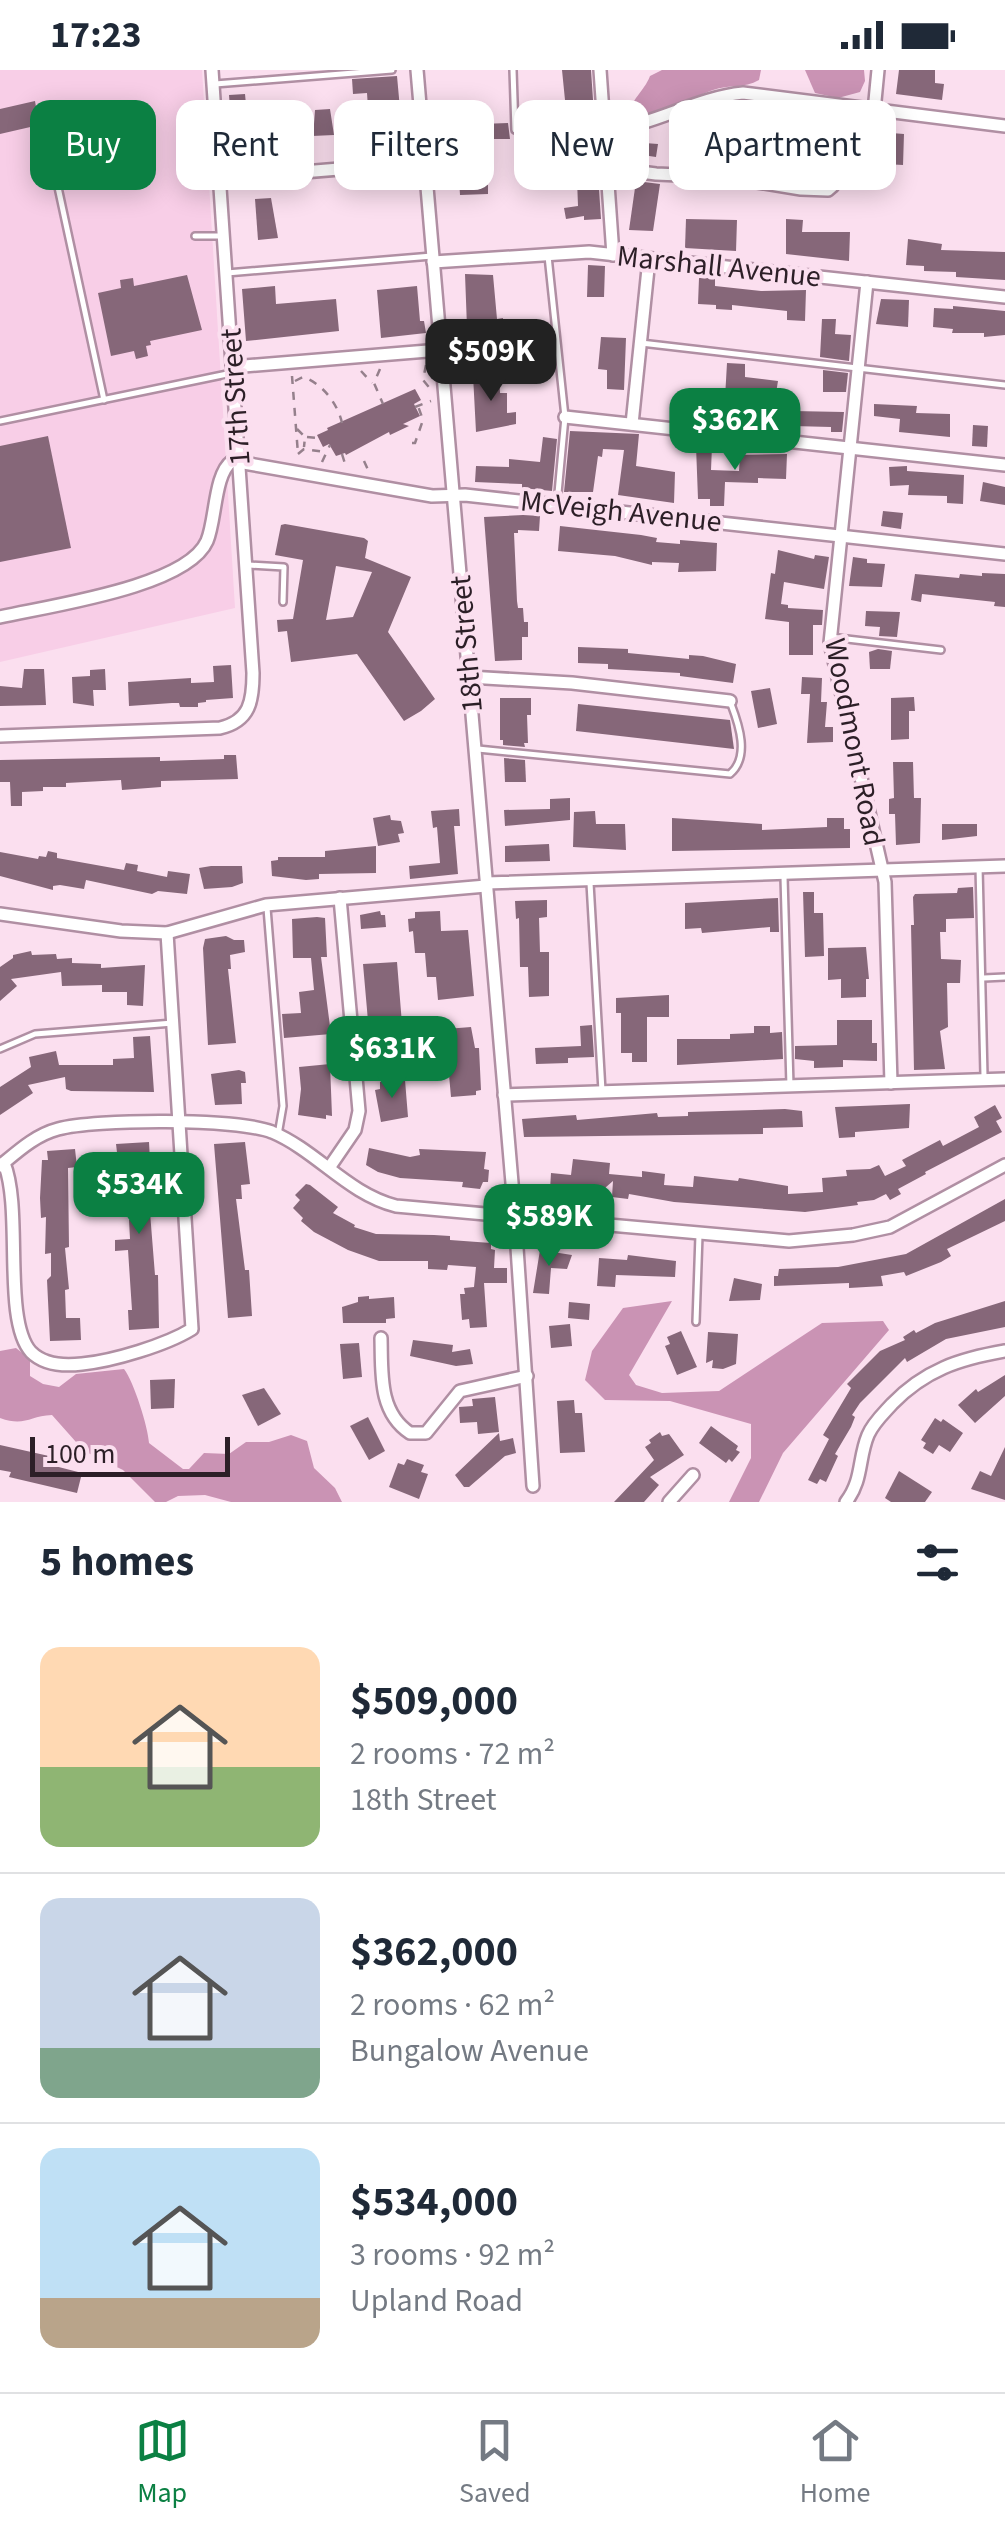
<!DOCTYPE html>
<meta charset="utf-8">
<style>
body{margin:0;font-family:"Source Sans 3",sans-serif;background:#f2f2f3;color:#1f2937;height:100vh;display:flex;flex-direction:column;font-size:38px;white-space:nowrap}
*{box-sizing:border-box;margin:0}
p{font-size:32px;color:#747a83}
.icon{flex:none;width:55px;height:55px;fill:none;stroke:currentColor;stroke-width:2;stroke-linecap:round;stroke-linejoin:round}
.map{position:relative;height:1432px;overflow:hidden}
.panel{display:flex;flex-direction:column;background:#fff;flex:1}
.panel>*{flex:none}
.top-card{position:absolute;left:30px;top:30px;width:945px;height:90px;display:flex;gap:20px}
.scale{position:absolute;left:30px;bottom:25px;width:200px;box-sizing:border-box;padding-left:10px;border:5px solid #2c1f27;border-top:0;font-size:28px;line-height:35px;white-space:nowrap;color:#2c1f27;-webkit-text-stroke:8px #fbdfef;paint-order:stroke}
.price{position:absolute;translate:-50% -85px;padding:0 22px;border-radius:20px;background:#0b8043;color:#fff;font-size:32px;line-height:65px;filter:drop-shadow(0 2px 5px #0008)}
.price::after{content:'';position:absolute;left:50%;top:60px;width:30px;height:22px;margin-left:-15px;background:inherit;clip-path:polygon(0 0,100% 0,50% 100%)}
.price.active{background:#222;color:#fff}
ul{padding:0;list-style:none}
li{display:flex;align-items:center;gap:30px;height:250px;padding:0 40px}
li+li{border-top:2px solid #e0e1e3}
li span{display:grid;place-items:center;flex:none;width:280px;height:200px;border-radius:20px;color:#555}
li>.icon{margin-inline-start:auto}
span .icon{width:120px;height:120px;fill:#fffc;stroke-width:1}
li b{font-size:42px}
h2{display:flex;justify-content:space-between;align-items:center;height:120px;padding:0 40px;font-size:42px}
.chip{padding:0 35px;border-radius:20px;background:#fff;box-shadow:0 5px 25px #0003;font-size:35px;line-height:90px}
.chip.active{background:#0b8043;color:#fff}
.status{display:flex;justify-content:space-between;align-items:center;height:70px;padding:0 50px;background:#fff;direction:ltr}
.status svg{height:28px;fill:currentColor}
.dock{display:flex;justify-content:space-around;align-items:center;height:140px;border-top:2px solid #e0e1e3;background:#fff;font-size:28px;color:#747a83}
.dock a{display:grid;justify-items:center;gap:5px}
.dock .active{color:#0b8043}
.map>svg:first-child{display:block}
.built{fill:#f8cee7}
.forest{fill:#ca93b4}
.building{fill:#866779;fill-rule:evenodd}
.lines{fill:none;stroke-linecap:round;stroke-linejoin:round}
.lane-casing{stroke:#b08fa3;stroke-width:10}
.street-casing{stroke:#b08fa3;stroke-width:16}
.path{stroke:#95808c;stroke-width:2.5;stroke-dasharray:8 8;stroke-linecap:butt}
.lane{stroke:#fff;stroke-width:5}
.street{stroke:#fff;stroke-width:11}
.labels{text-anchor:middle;stroke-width:8;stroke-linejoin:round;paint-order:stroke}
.street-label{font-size:30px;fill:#2c1f27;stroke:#fbdfef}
</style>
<div class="status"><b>17:23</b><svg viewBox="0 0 49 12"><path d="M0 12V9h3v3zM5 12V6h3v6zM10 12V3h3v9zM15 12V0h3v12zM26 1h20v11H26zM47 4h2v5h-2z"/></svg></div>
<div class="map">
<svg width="1005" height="1432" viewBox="0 0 1005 1432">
<rect width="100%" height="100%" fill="#fbdfef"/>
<path class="built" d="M0 0H202L235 538 0 592Z"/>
<g class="forest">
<path d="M662 0H761L759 10C744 19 729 14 713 20 685 30 660 49 630 46 630 29 644 22 650 6Z"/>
<path d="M805 0H864L865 11 860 22 838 28 815 23Z"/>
<path d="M672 1231 629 1305 636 1315 662 1323 719 1321 822 1253 883 1251 889 1260 783 1383 759 1432H729L751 1388V1354L670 1331 605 1330 585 1310 592 1281 623 1238Z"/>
<path d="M16 1278 30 1289V1306L43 1314 59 1317 76 1304 124 1299C134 1312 148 1357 149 1373L183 1399H189L204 1383 229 1384 246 1372H269L291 1365 307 1371 314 1398 335 1418 342 1432H231L205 1425 178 1426 166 1432H155L123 1400 84 1381 52 1345C29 1346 25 1357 0 1348V1281Z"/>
</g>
<g class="building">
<path d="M562 0H591L601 149 584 150V146L566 149 564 138 578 136 576 82H579L578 39 566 40Z"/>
<path d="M899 0H935V13L944 14 942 30 896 24Z"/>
<path d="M397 6 400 39 395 41 374 42 373 37 368 38 367 23 353 24 352 9Z"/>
<path d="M245 24 248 55 266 53 269 82 256 83V79L233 80 229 25Z"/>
<path d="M35 31 39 55 0 64V39Z"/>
<path d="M330 39 334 65 312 66 313 78 298 79 295 56 314 54 315 40Z"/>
<path d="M508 53 510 69H481V54Z"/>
<path d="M866 61 904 64 903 95 865 93Z"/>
<path d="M714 69 733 71 731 89 712 87Z"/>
<path d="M631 72 658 74 656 87 629 83Z"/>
<path d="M759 75 776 77 772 104 755 102Z"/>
<path d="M488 108V124L460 125 459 110Z"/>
<path d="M636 111 660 114 653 161 629 160Z"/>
<path d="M271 128 278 168 258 170 255 129Z"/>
<path d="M686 149 737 150 736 181 685 178Z"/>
<path d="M786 149 803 150 802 162H850L849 191 786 184Z"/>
<path d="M908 169 942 174 941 180 1005 182V210L956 207V202L924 201V196L906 195Z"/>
<path d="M588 195 605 196 604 227H587Z"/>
<path d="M465 204 493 205 497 249 503 248V263L494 264 496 281 468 284Z"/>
<path d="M187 205 202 260 150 271 151 275 146 276 148 286 136 289 134 281 111 286 98 223 121 218 120 210 133 208 134 216Z"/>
<path d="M699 208H715V216L761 221 806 220 805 251 787 250V241L732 235V240L716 239V235L698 234Z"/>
<path d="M275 216 276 234 336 229 339 261 246 271 242 219Z"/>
<path d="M417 216 420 251H424L426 263 381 268 377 220Z"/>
<path d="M881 229 909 230 908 257 876 254Z"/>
<path d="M953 236 1005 241V265L984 267V263H952L953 259 933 257 934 238 953 239Z"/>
<path d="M822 249H836L835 264 851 265 849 291 820 287Z"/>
<path d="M601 267 626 268 624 320 607 319V300L598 299Z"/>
<path d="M727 293 745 294V307L778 311 776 323H759V326L743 325V329L725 328Z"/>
<path d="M823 300 848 303 846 322H823Z"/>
<path d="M499 304 500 323H507V343L516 342V354L476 362 473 305Z"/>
<path d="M415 319 421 330 414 334 420 346 403 354 409 356 390 365 389 362 346 385 345 383 336 386 329 374 323 377 317 365 328 360 327 358Z"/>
<path d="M874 334 917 336 916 343 950 344V367L899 362 900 349 874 346Z"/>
<path d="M793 341 844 342 842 362H831V357L793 356Z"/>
<path d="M973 355 988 356 987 377 972 376Z"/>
<path d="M570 361 639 364 636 396 675 402 674 433 618 425 624 380 603 379 602 387 598 386 593 422H564Z"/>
<path d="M48 366 71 478 0 492V376Z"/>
<path d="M543 367 557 369 552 421 522 418V414L475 412 476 396 509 397V389L540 392Z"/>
<path d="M696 376H712L711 400 739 401 740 385 787 384 786 409 758 408V413L725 412 724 436H710V429H698Z"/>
<path d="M907 396V401L964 405 963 434 947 433V426L908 425 909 415 890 416 889 397Z"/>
<path d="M983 412 1005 417V435L980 431Z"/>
<path d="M883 441 903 443 901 459 881 456Z"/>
<path d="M523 445 540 446 539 461 518 460V463H514L517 531 518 538H523L524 552H528V567H522V590L495 591 484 447Z"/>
<path d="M285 454 364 468 368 471 365 488 411 507 388 562 435 629 421 641 404 651 357 584 291 592 287 561 278 562 277 550 293 549 303 490 275 485 281 455ZM336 496 372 502 353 547 326 550Z"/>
<path d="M560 456 641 465 657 468 656 472 680 474V470L717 473 716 501 678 502 679 493 652 492V495L615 486 558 481Z"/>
<path d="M778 480 814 489 815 485 829 487 824 519 784 512 781 534 788 535V538L823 540 822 555H813V585H789V552L765 549 771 503 775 504Z"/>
<path d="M853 487 867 489V493L885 494 882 517 849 516Z"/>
<path d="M982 503 1005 504V537L994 536 995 532 922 524 921 532 911 530 915 504 959 508 960 504 982 506Z"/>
<path d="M866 541 900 542 897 567 879 566 880 557 865 556Z"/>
<path d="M578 577 628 579V583L689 589V585L703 586 736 594 733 613 680 606V603L608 599V594L578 593Z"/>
<path d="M878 579 892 581 890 599H870L869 582Z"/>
<path d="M231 595 233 628 206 630V632L198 633V637H180L179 633H172L129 636 128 612 191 608V613L214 612 213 596Z"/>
<path d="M24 599H44L46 635 0 636V616L22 618Z"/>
<path d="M105 599 106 620H93L94 636 73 633 72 607 90 606V600Z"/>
<path d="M802 607 822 608 821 632H827L825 657H833V672L807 673 810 624H801Z"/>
<path d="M770 618 777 654 758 658 751 621Z"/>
<path d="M914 627 915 641H909V669L891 670V628Z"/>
<path d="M500 628H531V645H527L528 673H524L525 677 503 675V670H500Z"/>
<path d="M578 634 730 650 734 679 576 661Z"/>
<path d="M224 685H236L238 709 161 711V717L122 720 121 710 66 713V717H43V721L22 722V736H11L10 712H0V690L160 687V691L224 689Z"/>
<path d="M504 688 525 690 526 712H505Z"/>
<path d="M893 692H913L914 728H921L920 773 896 775 895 744H889V729L894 728Z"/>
<path d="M570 728V750L505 756 504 740 550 739V729Z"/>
<path d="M459 739 460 756H454L458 804 410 809 409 796 440 793 437 757 433 758 431 741Z"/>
<path d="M595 741 596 754H625L626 780 573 777 574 742Z"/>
<path d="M390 745 391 750 401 751 404 763 398 764 400 772 378 776 373 748Z"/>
<path d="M672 748 762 754V760L827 757V748H844V759H850V778L672 781Z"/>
<path d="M942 754H977V766L942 770Z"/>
<path d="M549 774 550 791 505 792V776Z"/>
<path d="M376 776V803L319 804V809L306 810 272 806 271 791 278 790V787H325V781Z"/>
<path d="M48 781 57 783V788L124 800 126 793 138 795 137 801 167 807 168 801 190 804 187 824 158 821 152 824 86 810 84 819 60 815 53 816V820L0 806V782L38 789 39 786 46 787Z"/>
<path d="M211 796H242L243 813 232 817 204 819 199 798Z"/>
<path d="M973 817 974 848 946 849V862H940L941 889 961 890 960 913H947L948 957 940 961 945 999 914 1000 911 855H914L913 827 915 824 957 823 958 818Z"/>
<path d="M803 822H814V843H823L824 886 805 887Z"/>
<path d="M778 828 779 862H770V857L702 863 701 858 685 859V833Z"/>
<path d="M547 830V847L539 848 540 882H549V926L529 927 528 897H520L519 848 516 849 515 831Z"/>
<path d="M380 841 381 845H385L386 857 361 859 360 845Z"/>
<path d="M440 841 441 861 468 860 474 926 438 930 436 907H427L425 883H415L413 861 409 862 408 849 415 848V842Z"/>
<path d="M317 847 325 848 327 887H321L331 964 284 968 282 944 301 943 299 922 314 920 311 888H293L292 849Z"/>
<path d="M226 866 234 870H244L245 882 230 885 231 899H228L236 973 208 975 203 878 205 869Z"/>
<path d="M866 877 869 909H866V927L841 928V909L828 910V878Z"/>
<path d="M31 881 32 885 56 884 57 889 72 888V893L101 894V898L145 895 143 936 127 935V922H102V915L62 916 61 902 11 909 17 916 0 931V897L13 888V885Z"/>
<path d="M397 892 402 954 388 959 391 984 371 985 363 894Z"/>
<path d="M669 925V947H647V992H632V983H621V943H616V928Z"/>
<path d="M837 950H872V973H877V991L843 990V997L814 998V991L795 989V976L837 975Z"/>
<path d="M592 955 594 987 568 988V993L536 994 535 978 581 976 580 956Z"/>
<path d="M754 956H770V963L782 962 783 989 677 995V969H730V964L754 963Z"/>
<path d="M471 957 475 978H479L481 1020 476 1021V1025L451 1027 449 1005H444L440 972H448L446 959Z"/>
<path d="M150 966 154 1022 71 1021 66 1019 65 1007 28 1015 33 1023 0 1045V1017L31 997 29 987 56 981 59 995H113V989L134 988 133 967Z"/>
<path d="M330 994 332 1046 326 1045V1049L298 1045 301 1019 299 997Z"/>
<path d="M239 1000 245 1002 246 1013H241L242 1034 215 1035 211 1004Z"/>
<path d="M405 1010 408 1047 381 1052 375 1020 380 1019V1012Z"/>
<path d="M910 1034 909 1058 855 1062V1067L839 1068 835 1037Z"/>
<path d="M995 1035 1002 1048 996 1051 1002 1062 925 1102 926 1104 898 1119 901 1124 890 1130 886 1124 874 1130 857 1132 858 1135 805 1142 674 1132 629 1124 628 1129 612 1127 613 1111 591 1130 592 1119 571 1117 570 1122 550 1120 551 1103 571 1105 573 1089 610 1093 609 1104 642 1107V1101L665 1104 664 1115 693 1117 694 1106 738 1111 739 1108 788 1116V1124L823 1122 822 1108 847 1106 846 1100 870 1099 879 1095 885 1106 906 1096 902 1090 940 1070 943 1076 979 1057 974 1047Z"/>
<path d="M785 1039 802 1041 803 1057 763 1058V1064L524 1067 522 1049 576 1045 577 1050 657 1043 658 1047 688 1046V1042Z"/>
<path d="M149 1072 150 1091 146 1092 155 1205H158L159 1258 129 1260 128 1240H132L128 1180 115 1181V1170L130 1169 129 1150H132L130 1117 121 1116 116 1074Z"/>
<path d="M245 1072 250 1114 241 1115 242 1129H236L245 1200H249L252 1246 228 1248 214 1074Z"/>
<path d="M369 1078 410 1087 420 1085 419 1079 486 1082 484 1099 489 1100 488 1112H483L480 1119 462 1117 463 1112 400 1108 378 1102 366 1095Z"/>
<path d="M75 1079 77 1097 68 1098 69 1177 65 1178 69 1219 65 1220 66 1248H80L81 1270 50 1271 47 1210 51 1206V1183L45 1184 46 1147 41 1148 40 1128 42 1090H48L47 1081Z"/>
<path d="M306 1114 310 1115 338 1137 333 1143 355 1155 354 1157 376 1164 434 1165 450 1166V1170L491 1173V1179L495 1180 494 1198H507V1213H484L487 1257 470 1258 469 1249 462 1250 460 1224H465L464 1218 474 1217 476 1197 448 1195 447 1200 428 1199V1191H379L348 1180 314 1162 301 1151 303 1148 293 1138 300 1130 295 1125Z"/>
<path d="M1005 1129V1151L947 1179 951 1186 941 1192 906 1206 904 1202 881 1206 883 1216 849 1218V1213L774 1216V1206H778L779 1199 838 1197 906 1184Z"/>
<path d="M540 1180 572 1185 567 1199 551 1198 549 1224 533 1223Z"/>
<path d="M628 1185 676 1191 675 1207 616 1205 615 1217 597 1216 599 1188 627 1190Z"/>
<path d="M734 1208 762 1214 760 1230 729 1231Z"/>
<path d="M369 1226V1229L394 1227 395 1248 386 1249V1253H343L342 1237 358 1232V1227Z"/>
<path d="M1005 1231V1257L946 1269 907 1292 905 1288 860 1333 852 1345 855 1347 851 1357 835 1384 838 1386 826 1412 820 1409 817 1414 808 1410 829 1369 823 1365 851 1318 847 1314 880 1281 905 1270 903 1267 914 1260 916 1263 935 1253Z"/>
<path d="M569 1232 590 1234 589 1250 568 1248Z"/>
<path d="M570 1254 572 1276 551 1278 549 1256Z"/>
<path d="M681 1261 697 1297 677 1305 665 1276 670 1274 667 1267Z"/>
<path d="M708 1262 738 1264 736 1294 723 1299 712 1298 713 1290 706 1293Z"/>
<path d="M413 1270 453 1275 452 1282 470 1279 473 1294 456 1296 410 1286Z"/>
<path d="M359 1273 362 1307 343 1309 340 1274Z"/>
<path d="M1005 1305V1326L975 1353 958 1335 976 1319 978 1322Z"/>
<path d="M175 1309 174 1338 151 1339 150 1310Z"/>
<path d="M264 1318 281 1344 258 1356 242 1325Z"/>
<path d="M495 1327 499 1362 478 1364 477 1352 460 1353 459 1337 473 1336 472 1329Z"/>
<path d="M574 1330 575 1343H582L585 1382 560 1383 557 1331Z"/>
<path d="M368 1347 385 1381 369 1390 350 1356Z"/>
<path d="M935 1348 941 1352 943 1349 963 1363 950 1382 939 1375 933 1384 923 1378 926 1373 921 1370Z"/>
<path d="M711 1356 738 1376 736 1380 740 1382 732 1392 729 1389 726 1393 699 1373Z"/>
<path d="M660 1362 662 1366 669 1364 684 1385 650 1407 659 1415 644 1432H614L654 1390 645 1377 651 1373 649 1370Z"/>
<path d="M499 1363 500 1371 513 1368 516 1383 505 1386 469 1417H464L455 1405Z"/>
<path d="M0 1375 49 1386 47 1394 82 1403 77 1423 9 1407 11 1402 0 1400Z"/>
<path d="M1005 1377V1430L971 1419 980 1401 991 1406Z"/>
<path d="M407 1389 424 1395 421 1402 428 1404 419 1429 389 1417 398 1393 404 1395Z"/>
<path d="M899 1401 932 1422 925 1432H891L885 1428Z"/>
</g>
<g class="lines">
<defs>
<g id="lane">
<path d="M513 0 515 60"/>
<path d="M215 14 392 0"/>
<path d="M183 55 212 51"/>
<path d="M45 57 104 330"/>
<path d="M195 166H221"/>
<path d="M548 186 565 347 557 434"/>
<path d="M227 203 432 186"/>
<path d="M641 273 1005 315"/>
<path d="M0 351 232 303"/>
<path d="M249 495 284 497 283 532"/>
<path d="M830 567 941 580"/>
<path d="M478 679 730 704C750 687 739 655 731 634"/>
<path d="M979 797 984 1006"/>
<path d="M784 807 790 1016"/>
<path d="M590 813 602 1021"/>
<path d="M267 838 283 1036 278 1065"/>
<path d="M984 908 1005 907"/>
<path d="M0 979 35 964 173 953"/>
<path d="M696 1252 699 1165"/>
</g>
<g id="street">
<path d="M417 0 515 1148 533 1416"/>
<path d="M600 0 613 185"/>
<path d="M874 41 878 0"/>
<path d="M606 60C654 56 694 28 743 23L1005 56"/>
<path d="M609 98 656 104 726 107 801 119 828 120C854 101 835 63 851 38"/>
<path d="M219 109 424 92"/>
<path d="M433 192 589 182 1005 227"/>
<path d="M867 212 830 573 885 812 891 1013"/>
<path d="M232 297 440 280"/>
<path d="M565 347 1005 395"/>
<path d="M632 354 649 189"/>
<path d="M0 547C48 536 187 517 207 471 216 450 214 404 232 391L432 426 465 425 1005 484"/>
<path d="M469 607 572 613 730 631"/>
<path d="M0 666 220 658C250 651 253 631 253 603L212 0"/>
<path d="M486 813 1005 796"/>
<path d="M0 844 121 861 167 863 266 835 486 816"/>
<path d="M504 1025 1005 1009"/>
<path d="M4 1093C23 1139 2 1250 31 1282 44 1295 65 1296 82 1294 113 1291 166 1275 192 1259L167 863"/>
<path d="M0 1096C17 1082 35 1065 58 1059 95 1049 236 1048 272 1062 317 1081 348 1124 396 1136L789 1171 853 1165 890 1157 1005 1095"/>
<path d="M329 1098 355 1060 359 1041 340 828"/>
<path d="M381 1268C382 1302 378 1342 410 1363H426L460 1321 527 1306"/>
<path d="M669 1432 693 1405"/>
<path d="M846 1432C863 1410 858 1389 868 1365 873 1353 883 1344 892 1334 925 1300 959 1289 1005 1281"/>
</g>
</defs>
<use href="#lane" class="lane-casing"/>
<use href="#street" class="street-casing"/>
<g class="path">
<path d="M426 295 423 310 433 322"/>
<path d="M380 299 374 313 383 334"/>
<path d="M361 301 372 313"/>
<path d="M292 306 298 384"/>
<path d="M295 311 303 307C322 313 338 334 342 353"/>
<path d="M415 337 431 331"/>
<path d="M297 359 305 367 304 377"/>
<path d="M307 367 318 368"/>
<path d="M412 373H415L423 350 418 336"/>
<path d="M298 384 304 379 325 382"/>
<path d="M342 384 346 397"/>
<path d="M364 391 369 402"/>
<path d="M322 392 330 375"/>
</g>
<use href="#lane" class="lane"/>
<use href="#street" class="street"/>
</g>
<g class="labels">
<g class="street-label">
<text transform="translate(719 196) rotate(6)" y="10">Marshall Avenue</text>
<text transform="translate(235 327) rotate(-94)" y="10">17th Street</text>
<text transform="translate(621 441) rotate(6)" y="10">McVeigh Avenue</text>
<text transform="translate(466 574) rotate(-95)" y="10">18th Street</text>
<text transform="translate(855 672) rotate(79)" y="10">Woodmont Road</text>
</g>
</g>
</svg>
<div class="scale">100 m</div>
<b class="price active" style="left:491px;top:334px">$509K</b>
<b class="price" style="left:735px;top:403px">$362K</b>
<b class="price" style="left:392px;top:1031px">$631K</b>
<b class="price" style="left:139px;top:1167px">$534K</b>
<b class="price" style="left:549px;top:1199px">$589K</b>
<div class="top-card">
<a class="chip active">Buy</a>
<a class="chip">Rent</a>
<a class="chip">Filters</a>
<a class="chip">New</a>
<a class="chip">Apartment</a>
</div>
</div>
<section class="panel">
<h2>5 homes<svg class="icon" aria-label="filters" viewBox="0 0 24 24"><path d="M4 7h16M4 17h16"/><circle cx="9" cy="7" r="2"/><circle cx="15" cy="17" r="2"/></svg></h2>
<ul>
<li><span style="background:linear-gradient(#ffd9b3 60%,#8fb573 0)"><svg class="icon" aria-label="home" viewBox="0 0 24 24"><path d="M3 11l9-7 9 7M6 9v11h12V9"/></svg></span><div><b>$509,000</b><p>2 rooms · 72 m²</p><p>18th Street</p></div></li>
<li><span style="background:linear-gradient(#c9d6e8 75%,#7fa58c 0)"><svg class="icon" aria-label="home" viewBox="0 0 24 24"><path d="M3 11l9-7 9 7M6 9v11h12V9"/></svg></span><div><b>$362,000</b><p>2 rooms · 62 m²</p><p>Bungalow Avenue</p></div></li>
<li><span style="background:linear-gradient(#bfe0f5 75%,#b9a48a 0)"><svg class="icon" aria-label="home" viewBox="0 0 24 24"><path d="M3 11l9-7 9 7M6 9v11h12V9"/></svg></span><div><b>$534,000</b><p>3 rooms · 92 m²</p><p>Upland Road</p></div></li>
</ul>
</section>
<nav class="dock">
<a class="active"><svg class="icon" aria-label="map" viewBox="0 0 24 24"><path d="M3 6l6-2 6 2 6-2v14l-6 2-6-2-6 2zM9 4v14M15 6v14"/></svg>Map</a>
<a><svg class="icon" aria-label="saved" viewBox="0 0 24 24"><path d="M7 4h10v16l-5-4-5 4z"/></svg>Saved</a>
<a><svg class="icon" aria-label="home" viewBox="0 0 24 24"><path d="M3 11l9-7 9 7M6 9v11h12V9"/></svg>Home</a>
</nav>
